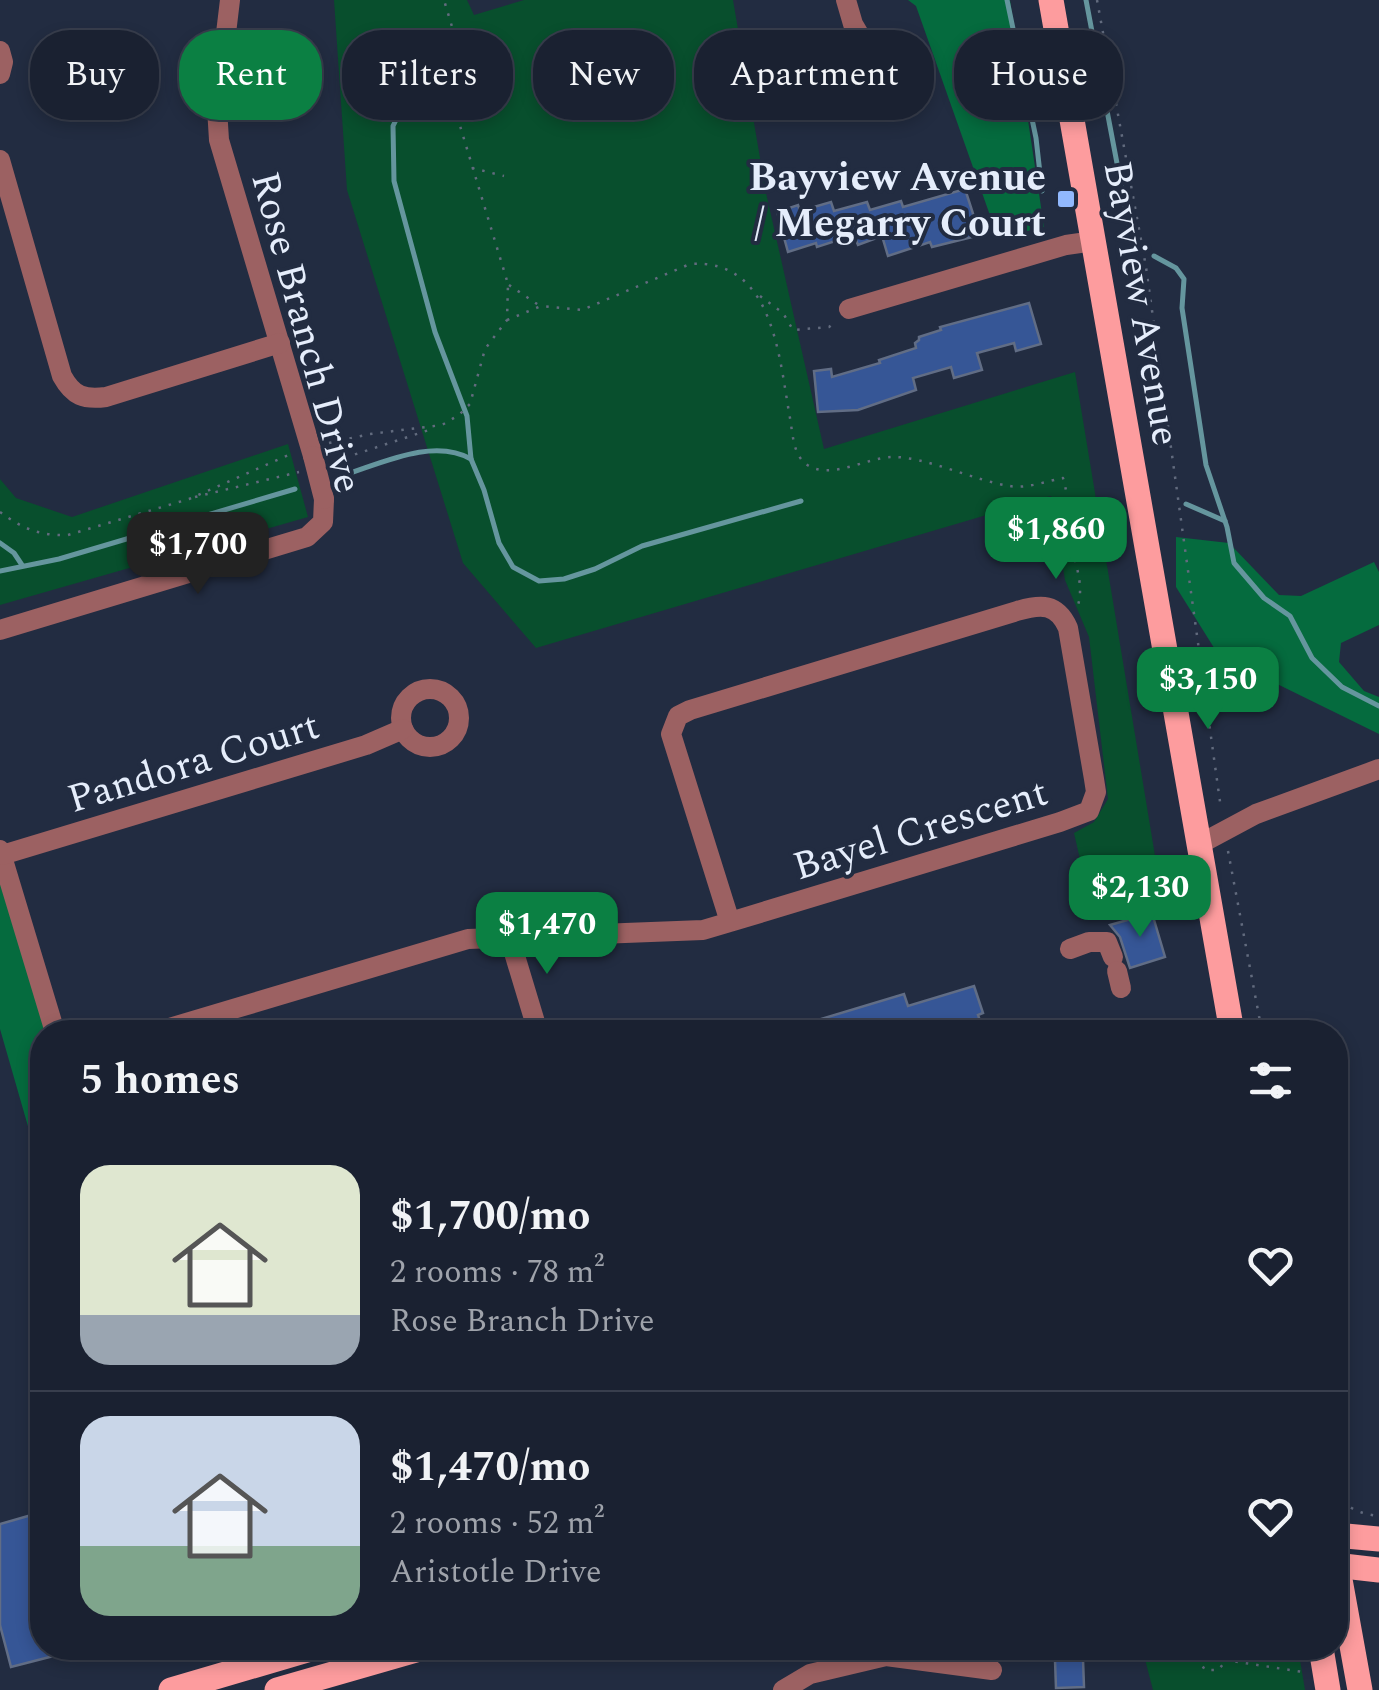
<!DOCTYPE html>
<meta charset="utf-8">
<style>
body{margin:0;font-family:Spectral,serif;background:#232939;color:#f1f3f6;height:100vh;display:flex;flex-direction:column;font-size:38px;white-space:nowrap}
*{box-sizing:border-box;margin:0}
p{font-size:32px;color:#9fa3ab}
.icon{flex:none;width:55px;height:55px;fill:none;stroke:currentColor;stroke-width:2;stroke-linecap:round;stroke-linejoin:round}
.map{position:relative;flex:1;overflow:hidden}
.panel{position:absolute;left:30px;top:1020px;width:1318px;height:640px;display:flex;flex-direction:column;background:#1a2131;border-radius:40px;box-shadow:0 5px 15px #0003,0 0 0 2px #383e4d}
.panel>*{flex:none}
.banner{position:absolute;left:30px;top:30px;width:1320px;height:90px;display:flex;gap:20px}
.price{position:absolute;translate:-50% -85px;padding:0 22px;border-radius:20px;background:#0b8043;color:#fff;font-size:32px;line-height:65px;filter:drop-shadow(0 2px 5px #0008)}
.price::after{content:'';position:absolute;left:50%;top:60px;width:30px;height:22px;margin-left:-15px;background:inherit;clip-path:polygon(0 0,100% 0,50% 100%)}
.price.current{background:#222;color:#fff}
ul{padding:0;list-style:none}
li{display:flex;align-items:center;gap:30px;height:250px;padding:0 50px}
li+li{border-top:2px solid #383e4d}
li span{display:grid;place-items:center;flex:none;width:280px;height:200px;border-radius:30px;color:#555}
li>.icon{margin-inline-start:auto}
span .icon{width:120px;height:120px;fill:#fffc;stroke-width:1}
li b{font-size:42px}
h2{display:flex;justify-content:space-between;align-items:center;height:120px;padding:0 50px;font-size:42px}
.pill{padding:0 35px;border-radius:40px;background:#1a2131;box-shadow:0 5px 15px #0003,0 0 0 2px #383e4d;font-size:35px;line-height:90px}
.pill.current{background:#0b8043;color:#fff}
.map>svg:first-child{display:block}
.green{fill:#084f2d}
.forest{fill:#056b3e}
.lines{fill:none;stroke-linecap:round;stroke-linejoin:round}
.stream{stroke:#65969e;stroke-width:5}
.building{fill:#365696;stroke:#616d85;stroke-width:2.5}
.path{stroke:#626b7e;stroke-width:2.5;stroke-dasharray:2.5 8;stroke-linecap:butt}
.minor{stroke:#9c6162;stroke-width:20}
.major{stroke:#fd9c9e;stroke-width:25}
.minor-bridge{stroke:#9c6162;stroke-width:20}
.poi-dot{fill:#91b8fd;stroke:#222c41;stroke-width:4}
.labels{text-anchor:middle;stroke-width:8;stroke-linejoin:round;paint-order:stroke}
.poi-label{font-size:40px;font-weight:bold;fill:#e5edfb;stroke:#222c41;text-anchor:end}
.street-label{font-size:40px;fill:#e5edfb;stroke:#222c41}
</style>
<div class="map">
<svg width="1379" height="1690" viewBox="0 0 1379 1690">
<rect width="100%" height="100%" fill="#222c41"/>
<g class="green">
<path d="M334 0H467L474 15 524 0H733L766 193 824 449 1075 372 1163 904 1093 916 1074 833 1094 822 1108 799 1089 637 1065 580 1051 496 536 648 463 563 347 190Z"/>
<path d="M288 444 308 517 0 605V479L16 498 72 517Z"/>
<path d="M1142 1648H1298L1305 1690H1153Z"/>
</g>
<g class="forest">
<path d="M908 0H1010L1044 227 998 238 916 6Z"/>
<path d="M1176 537 1229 543 1279 595 1301 596 1374 562 1379 572V625L1341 643 1339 662 1364 691 1379 697V734L1259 675 1226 667 1176 587Z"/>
<path d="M0 877 46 1032H42V1175L0 1029Z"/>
</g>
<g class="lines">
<g class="stream">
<path d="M1007 0 1036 138 1042 191"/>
<path d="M1086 0 1131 237 1139 248"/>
<path d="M410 77 409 93 393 126 394 181 435 332 467 416 471 459 484 490 499 543 513 567 539 581 564 579 595 569 642 546 801 501"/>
<path d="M1154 256 1176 268 1184 279 1182 308 1206 465 1227 527 1234 563 1264 598 1290 616 1312 658 1342 687 1379 706"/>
<path d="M341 476C380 464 433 437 471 459"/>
<path d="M1186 504 1225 521"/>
<path d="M0 543 14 553 22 565"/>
<path d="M0 571 59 559 295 489"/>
</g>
</g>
<g class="building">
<path d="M965 189 980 235 932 247 930 242 888 256 882 236 858 245 854 235 817 247 816 243 788 252 777 212 798 205 800 211 831 202 834 211 867 202 870 210 901 201 903 207Z"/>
<path d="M1029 303 1041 344 1016 351 1014 343 977 353 982 370 954 378 951 367 913 378 916 390 858 410 818 412 814 371 831 369 832 377 880 363 879 360 916 348 915 343 919 340V337L941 330 940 327Z"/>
<path d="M1152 913 1165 957 1130 968 1120 937 1110 925Z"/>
<path d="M974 986 983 1013 978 1015 984 1032H788V1029L904 994 908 1006Z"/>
<path d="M42 1512V1648H68L69 1652 11 1667 0 1625V1524Z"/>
<path d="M1083 1659 1084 1687 1056 1688 1055 1660Z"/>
</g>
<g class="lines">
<g class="path">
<path d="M1097 0 1146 267 1221 809"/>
<path d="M472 168 504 176"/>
<path d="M509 285 540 306"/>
<path d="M760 296 783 313 793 330 829 327 835 322"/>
<path d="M507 320 541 306 582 310 690 264C774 258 779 358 790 418 793 435 793 457 809 466 832 479 867 458 891 457 925 456 975 481 1010 486 1026 489 1047 481 1063 478 1069 498 1068 514 1070 534 1072 557 1085 582 1078 605"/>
<path d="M329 443 370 434 442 425 459 415 470 404 485 349 507 320 508 284 454 106 456 40 444 0"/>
<path d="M335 461 432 429"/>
<path d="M195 497 299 472"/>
<path d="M0 512C23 529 40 536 68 535L189 499 293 453"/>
<path d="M1228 851 1262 1032"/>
<path d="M1335 1459C1341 1496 1338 1511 1379 1516"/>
<path d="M1203 1648 1198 1659 1205 1670H1218L1225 1662"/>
<path d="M1220 1648 1225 1659"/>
<path d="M1225 1660 1303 1672"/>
</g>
<g class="minor">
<path d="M230 0 217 108 219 140 313 456"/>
<path d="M846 0 853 24 879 68"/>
<path d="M0 51 3 62 0 74"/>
<path d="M0 160 62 376C73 396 84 400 106 397L280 343"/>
<path d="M849 309 1066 245 1094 241"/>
<path d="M0 630 307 537 323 522 324 499"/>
<circle cx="430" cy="718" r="29"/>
<path d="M1200 844 1256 814 1379 769"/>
<path d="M0 850 55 1032"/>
<path d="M2 855 366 745 403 729"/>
<path d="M509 936 538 1032"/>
<path d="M1070 949 1089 942H1107L1113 957"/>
<path d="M1117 971 1121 988"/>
<path d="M156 1032 468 939 703 930 730 922 1060 822 1089 811 1096 792 1094 779 1068 628C1057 603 1041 604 1017 611L690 710 678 716 671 734 730 922"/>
<path d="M783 1690 810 1674 886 1656 992 1670"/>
</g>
<g class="major">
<path d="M1051 0 1232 1032"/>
<path d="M1335 1535 1379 1539"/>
<path d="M1335 1552 1360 1690"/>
<path d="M1335 1565 1379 1570"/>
<path d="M1321 1648 1328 1690"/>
<path d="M171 1690 314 1648"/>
<path d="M277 1690 423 1648"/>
</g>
<path class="minor-bridge" d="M313 456 324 499"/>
</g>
<rect class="poi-dot" x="1056" y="189" width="20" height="20" rx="5"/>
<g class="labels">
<g class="poi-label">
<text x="1046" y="190">Bayview Avenue<tspan x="1046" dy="46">/ Megarry Court</tspan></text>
</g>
<g class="street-label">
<text transform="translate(1143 303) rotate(80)" y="14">Bayview Avenue</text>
<text transform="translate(308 332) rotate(75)" y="14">Rose Branch Drive</text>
<text transform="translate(193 761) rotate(-17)" y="14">Pandora Court</text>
<text transform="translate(920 828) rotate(-17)" y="14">Bayel Crescent</text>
</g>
</g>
</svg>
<b class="price" style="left:1056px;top:582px">$1,860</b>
<b class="price current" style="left:198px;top:597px">$1,700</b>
<b class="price" style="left:1208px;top:732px">$3,150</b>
<b class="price" style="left:1140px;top:940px">$2,130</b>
<b class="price" style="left:547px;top:977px">$1,470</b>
<div class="banner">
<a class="pill">Buy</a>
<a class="pill current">Rent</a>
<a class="pill">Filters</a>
<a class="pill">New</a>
<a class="pill">Apartment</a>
<a class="pill">House</a>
</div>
<section class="panel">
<h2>5 homes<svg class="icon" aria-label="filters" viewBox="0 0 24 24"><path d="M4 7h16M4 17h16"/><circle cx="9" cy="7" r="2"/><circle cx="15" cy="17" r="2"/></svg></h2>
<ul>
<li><span style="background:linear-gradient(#dfe7d0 75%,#9aa5b1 0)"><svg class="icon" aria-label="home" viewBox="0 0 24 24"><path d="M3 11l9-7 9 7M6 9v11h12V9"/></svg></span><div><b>$1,700/mo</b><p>2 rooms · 78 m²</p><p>Rose Branch Drive</p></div><svg class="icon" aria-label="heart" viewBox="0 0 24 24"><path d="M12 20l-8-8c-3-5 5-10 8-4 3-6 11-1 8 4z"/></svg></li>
<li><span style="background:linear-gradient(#c9d6e8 65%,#7fa58c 0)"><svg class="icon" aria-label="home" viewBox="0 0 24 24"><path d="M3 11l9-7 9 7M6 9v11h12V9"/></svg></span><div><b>$1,470/mo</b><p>2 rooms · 52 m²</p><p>Aristotle Drive</p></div><svg class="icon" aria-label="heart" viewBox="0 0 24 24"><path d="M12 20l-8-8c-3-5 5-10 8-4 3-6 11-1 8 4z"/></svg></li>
</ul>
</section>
</div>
